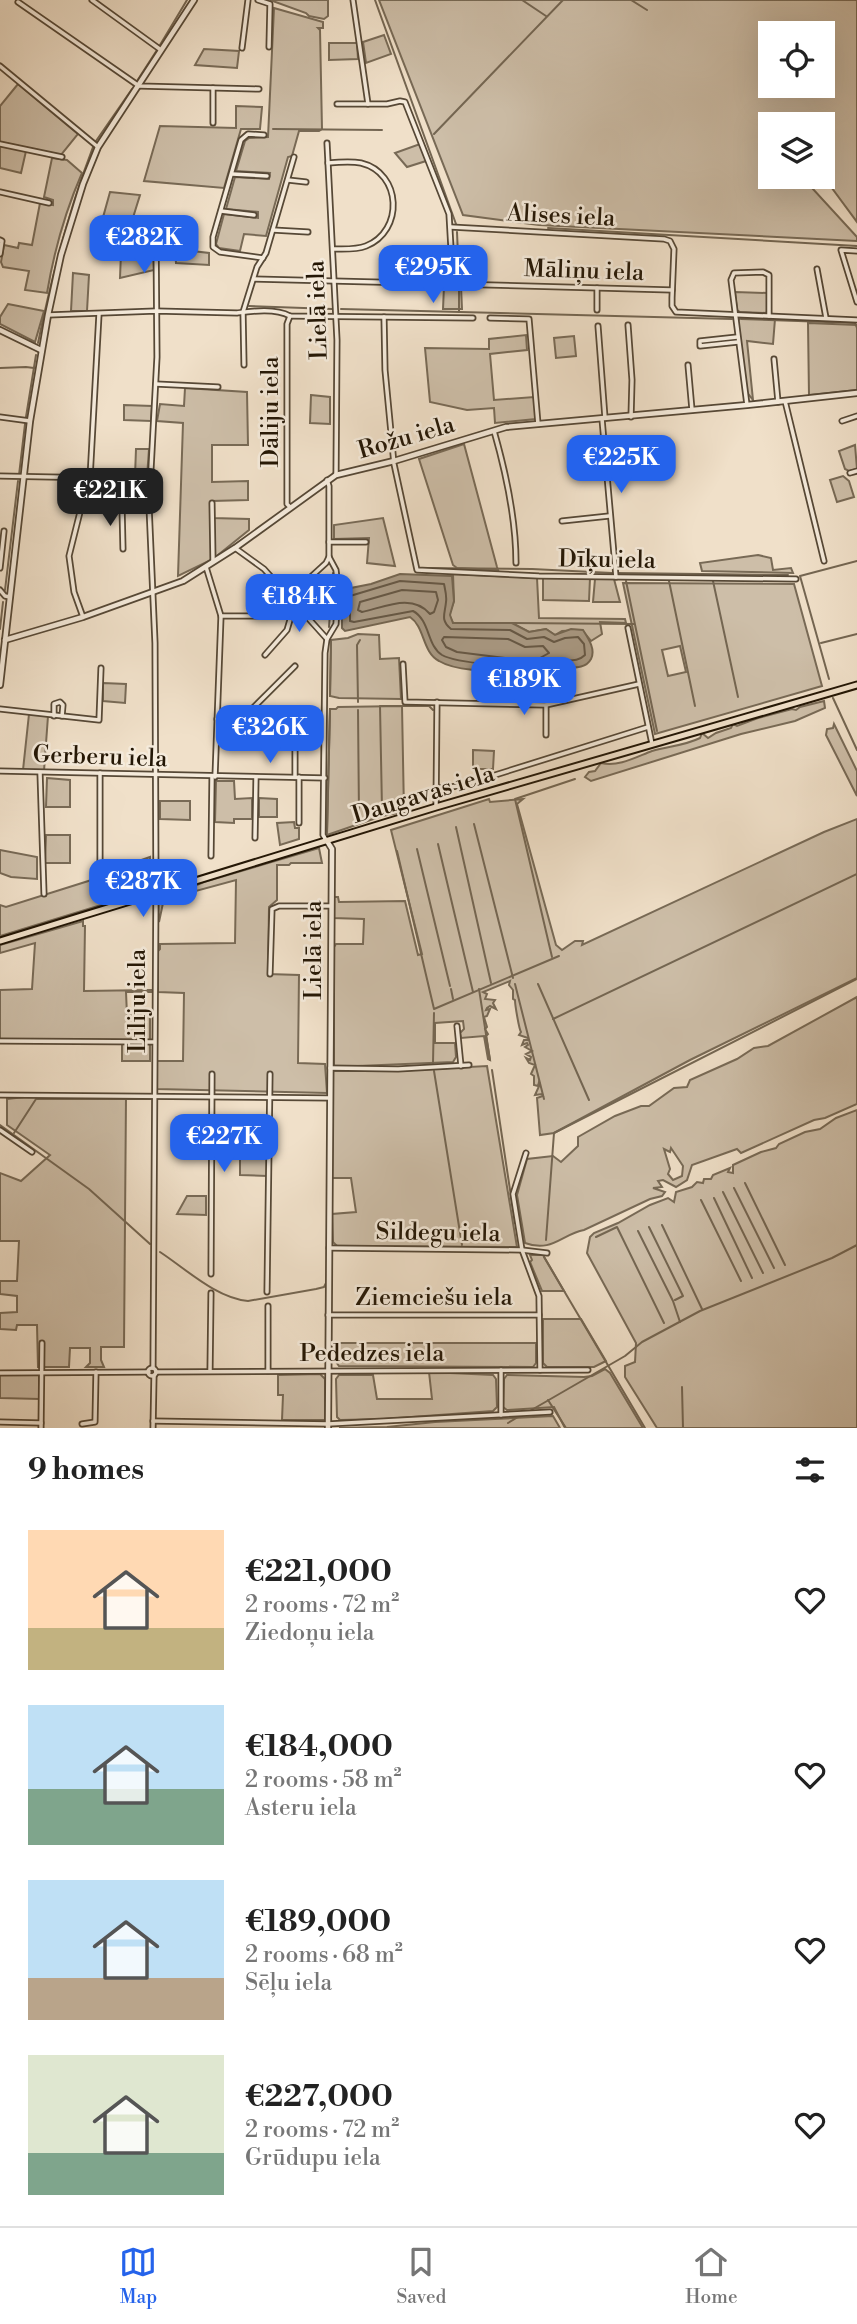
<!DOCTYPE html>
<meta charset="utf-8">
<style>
body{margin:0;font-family:"Libre Bodoni",serif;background:#f2f2f2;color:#222;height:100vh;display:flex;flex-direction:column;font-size:26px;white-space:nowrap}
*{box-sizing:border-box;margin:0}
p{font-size:23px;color:#767676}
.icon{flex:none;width:38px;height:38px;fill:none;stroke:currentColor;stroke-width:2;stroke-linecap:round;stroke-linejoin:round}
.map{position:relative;height:1428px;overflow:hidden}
.panel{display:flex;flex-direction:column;background:#fff;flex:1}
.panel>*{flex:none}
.buttons{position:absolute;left:758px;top:21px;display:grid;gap:14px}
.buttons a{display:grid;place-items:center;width:77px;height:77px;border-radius:0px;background:#fff;box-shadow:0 7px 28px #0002;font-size:35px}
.price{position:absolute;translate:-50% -60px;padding:0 16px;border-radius:14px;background:#2563eb;color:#fff;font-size:23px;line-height:46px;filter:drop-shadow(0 2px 4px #0008)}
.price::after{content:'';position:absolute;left:50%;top:42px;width:21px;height:16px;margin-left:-10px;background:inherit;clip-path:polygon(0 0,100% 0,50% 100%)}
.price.active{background:#222;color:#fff}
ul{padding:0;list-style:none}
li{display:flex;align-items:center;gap:21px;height:175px;padding:0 28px}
li span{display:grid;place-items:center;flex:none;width:196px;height:140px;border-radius:0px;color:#555}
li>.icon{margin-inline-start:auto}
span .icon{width:84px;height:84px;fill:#fffc;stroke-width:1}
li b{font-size:30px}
h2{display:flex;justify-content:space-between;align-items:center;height:84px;padding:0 28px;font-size:30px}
.tab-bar{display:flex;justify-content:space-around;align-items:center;height:98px;border-top:2px solid #e0e0e0;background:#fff;font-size:19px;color:#767676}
.tab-bar a{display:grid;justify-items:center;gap:4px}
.tab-bar .active{color:#2563eb}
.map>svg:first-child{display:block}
.green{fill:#cdbea8;stroke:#786a56;stroke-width:2;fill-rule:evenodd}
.water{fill:#aa9b86;stroke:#746652;stroke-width:2}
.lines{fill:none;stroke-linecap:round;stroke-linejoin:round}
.shore{stroke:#665846;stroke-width:2}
.stream{stroke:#746652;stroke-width:2}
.minor-casing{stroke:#564836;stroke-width:7}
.tertiary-casing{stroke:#564836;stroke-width:8}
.primary-casing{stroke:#231605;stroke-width:9}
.minor{stroke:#f5ebdc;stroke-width:3.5}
.tertiary{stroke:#f5ebdc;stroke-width:4.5}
.primary{stroke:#f0e0c9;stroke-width:5}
.labels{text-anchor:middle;stroke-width:5;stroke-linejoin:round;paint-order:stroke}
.street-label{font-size:24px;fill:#231605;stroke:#f5ebdc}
</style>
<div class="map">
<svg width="857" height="1428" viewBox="0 0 857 1428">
<rect width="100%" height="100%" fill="#f0e0c9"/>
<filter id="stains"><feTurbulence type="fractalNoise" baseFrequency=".00286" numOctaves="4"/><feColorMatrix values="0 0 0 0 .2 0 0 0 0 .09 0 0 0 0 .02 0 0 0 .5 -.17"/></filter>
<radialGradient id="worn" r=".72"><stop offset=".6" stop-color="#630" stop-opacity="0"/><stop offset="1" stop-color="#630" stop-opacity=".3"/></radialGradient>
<g class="green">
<path d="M270 0H328V16L324 19 309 16 306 13Z"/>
<path d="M379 0H857V222L823 176 822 124H770V177H802L857 237V241L539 225 463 215ZM770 33H822V86H770Z"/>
<path d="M274 8 323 22V28H318L320 30 322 129 319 131H299L292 156 288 157 266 236 244 234 240 251 219 248 216 244 224 214 258 218V212L226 209 235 177 269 179 270 173 236 171 245 141 249 138 268 137Z"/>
<path d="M384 35 391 54 366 63 363 42Z"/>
<path d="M329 43H357L358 59 329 60Z"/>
<path d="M204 49 239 51 237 68 195 65Z"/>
<path d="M18 84 78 134 61 155 0 142V106Z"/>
<path d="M236 106 262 107 260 129H241L224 188 144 181 160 126 236 128Z"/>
<path d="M420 144 426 161 407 167 395 153Z"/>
<path d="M0 146 26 151 21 173 0 168Z"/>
<path d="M52 158 67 160 82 173C65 212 54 251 47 293L25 290 29 271 3 267 1 262 4 245 18 248 19 243 32 245 40 203 53 205V200L44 197Z"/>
<path d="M110 192 140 195 131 224 102 221Z"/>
<path d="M125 242 153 246 154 270 120 278 121 253Z"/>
<path d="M175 249 209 253V265L176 263Z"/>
<path d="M73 273 89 275 87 311H71Z"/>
<path d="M444 286H461L462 309H443Z"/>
<path d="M735 292 768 293V310L766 313 740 312 737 310Z"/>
<path d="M8 304 44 311 35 342 0 324V317Z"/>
<path d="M740 318 775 319 773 344 747 341 753 400 746 391 738 321Z"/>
<path d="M808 323 857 325V390L809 395Z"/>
<path d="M526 335 527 350 490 354 494 400 534 397 536 419 495 423 494 408 467 410 430 402 425 348 489 349V339Z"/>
<path d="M574 336 576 356 556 358 554 338Z"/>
<path d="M185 388 247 392 248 445H212V482L248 481V500L212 501 213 518 249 519V530L213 559 178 576 183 423 157 421 160 404 184 406Z"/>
<path d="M311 395 330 397V424L310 423Z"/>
<path d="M124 405 152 406 151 421 124 420Z"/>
<path d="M464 444 497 567 498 570 457 568 453 565 419 459Z"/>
<path d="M855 445 857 469 849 471 845 469 839 451Z"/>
<path d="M136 449H149L147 477 135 476Z"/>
<path d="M843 476 849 481 854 497 837 502 830 480Z"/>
<path d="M383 518 395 566 367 563 369 538 334 539V525Z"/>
<path d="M758 555 771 558 773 570 791 568 793 573 702 571 700 563Z"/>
<path d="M453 574 537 578 539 618 625 619 626 623 600 622 602 634 591 641 582 630 562 631 555 635 546 629 529 632 512 623H453L449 615 454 601Z"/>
<path d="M543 578H590L589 601 543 600Z"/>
<path d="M595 579H614L620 602H593Z"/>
<path d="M623 583 794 584 822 686 655 734ZM680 646 686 672 668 676 662 650Z"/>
<path d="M358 634 379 635 380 659 399 658 401 699 339 698 330 696 331 640 348 638Z"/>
<path d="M103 683 126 684 125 703 103 701Z"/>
<path d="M824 701 825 708 795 721 741 734 591 781 585 777 589 772 595 771 601 763C619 767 636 757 652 751 668 746 684 746 700 738L702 733 708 738 716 733 731 728 733 724 737 726 758 718 792 709 796 710 800 707Z"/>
<path d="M402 706 404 812 382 816 327 835 330 709H336L338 707Z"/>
<path d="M29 714 48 716 44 771 23 770Z"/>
<path d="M297 721 295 737H272V722Z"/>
<path d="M834 724 857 771V796L826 735 827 729 833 728Z"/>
<path d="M473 750 494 751 493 769H473Z"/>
<path d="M47 778 70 780V807H46Z"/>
<path d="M216 781H234L235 799 252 798V819H234V823L215 822Z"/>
<path d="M259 798 277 799V817H259Z"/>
<path d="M489 799 490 802 523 799 517 804 556 945 562 950 575 941H583L582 945 824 832 857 819V978L690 1060 554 1133 540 1135 537 1098 543 1096 542 1094 535 1095 540 1084 539 1082 538 1086 534 1085V1076L531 1074 535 1065 529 1063 526 1058 530 1060 531 1057 526 1054 532 1051 525 1047 528 1045 527 1043 522 1045 524 1040H528V1038L519 1035 521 1032C519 1029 515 1005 515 1000L513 999V990L509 985 510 981 483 992 487 994 485 999 495 1000 493 1003 496 1009 490 1006 487 1008 486 1010 490 1009 487 1016 484 1017 487 1027 485 1029 488 1034 486 1036 490 1060 488 1059 484 1036 461 1038 460 1033 464 1029 463 1021 435 1023V1043H455L456 1057 453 1062 334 1067V947L336 944H363L364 919 333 918 334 897H338L339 902 405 901 418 955 422 954 391 830Z"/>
<path d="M160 801H190V820L160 819Z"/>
<path d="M294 822 295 828H299V839L280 845 277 823Z"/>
<path d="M46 835H70V863H45Z"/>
<path d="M319 848 322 863H291L289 865H277V900L269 907 268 974 299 975 298 1063 325 1064 327 1093 156 1089 157 1061H183L184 993 158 992V951L160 949V944L235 943 236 880 166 899 163 903 159 922 158 901 204 882Z"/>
<path d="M0 850 37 857V879L11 877 0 873Z"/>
<path d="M150 857V890L0 936V905L6 907 101 877 107 873 126 870 127 865Z"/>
<path d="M83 921V926H85L84 991 151 990V992H126L127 1015 150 1016V1040L0 1039V990L32 989 35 943 0 953V945Z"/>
<path d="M857 997V1104L825 1118 814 1120 741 1153 737 1149 692 1165 687 1180 676 1187 663 1180 658 1181 662 1187 653 1188 665 1192 662 1196 650 1199 584 1230C562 1234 552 1253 525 1243L517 1195 527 1159 553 1156 561 1162 578 1146V1137L615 1116 641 1106H649L674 1088 687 1087 690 1080 737 1059 754 1048 768 1046ZM671 1148 683 1166 682 1176 673 1180 668 1174 670 1169 664 1149 670 1152Z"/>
<rect x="122" y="1044" width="28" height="17"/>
<path d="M487 1066 517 1247 337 1246 333 1242 332 1214 356 1212 351 1178H332L333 1071H395Z"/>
<path d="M34 1096 126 1097 124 1347H101V1360L104 1367H86L90 1363V1348H70L69 1367H38L37 1325H17L16 1330 0 1329V1313L17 1312V1296L0 1294V1281H17L19 1241H0V1173L21 1181 50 1155 7 1125V1099Z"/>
<path d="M857 1110V1428H657L625 1377V1366L635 1362 636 1343 587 1253 590 1237 594 1233 618 1223 650 1205 668 1198 674 1202 676 1192 692 1187 697 1182 703 1183 704 1179H711L713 1175 730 1168 728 1172 733 1173V1165L761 1152 776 1148 779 1144 805 1132 820 1129 836 1118Z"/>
<path d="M240 1119 267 1120V1176L240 1175Z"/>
<path d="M187 1196H206V1215L177 1214Z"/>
<path d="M530 1255H543L564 1291H542L530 1262 532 1260Z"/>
<path d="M543 1319H581L606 1361 594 1367H547L543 1363Z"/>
<path d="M336 1343H536V1363L533 1367 339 1366 336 1362Z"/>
<path d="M605 1369 610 1373 643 1428H565L554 1407 507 1410 503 1407 504 1379 507 1375 584 1377 592 1376Z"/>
<path d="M429 1372 493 1375 496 1379 497 1407 493 1411 384 1419 340 1420 337 1417 336 1379 339 1375H373L377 1399H432Z"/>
<path d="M320 1374 325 1379V1420H282L283 1395H278V1375Z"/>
<path d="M0 1375H39V1399L0 1398Z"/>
<path d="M553 1416 560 1428H339L387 1427 435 1422Z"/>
</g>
<path class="water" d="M400 574 452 576 454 601 450 615 453 623H512L529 632 546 629 555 635 571 629 583 630C588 638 596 649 591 659 585 670 571 667 561 668 554 669 547 673 540 674 535 674 529 672 524 672 501 671 459 673 439 661 422 652 425 627 410 617L345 631 342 628V595L346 589 371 584Z"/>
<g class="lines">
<g class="shore">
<path d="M400 581 444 584C445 589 447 596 446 602 445 614 440 620 451 629L510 630 527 639 544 637 554 642 565 638 578 637 584 644 585 655C578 662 569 660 560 661 552 662 546 666 539 667 519 667 458 664 442 655 427 646 430 620 413 611L354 622 350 621V596Z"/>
<path d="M402 590 436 592 438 600 434 612 430 614C412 593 385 607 362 612L358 610 360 602Z"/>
<path d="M444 637 508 639 525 647 543 646 549 653 540 658H505L457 652 446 647 442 640Z"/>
</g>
<g class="stream">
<path d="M375 0 456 224"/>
<path d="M522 0 546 16"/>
<path d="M631 0 647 10"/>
<path d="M856 0H857"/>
<path d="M160 45 187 0"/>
<path d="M137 81 157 50"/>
<path d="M273 129 382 130"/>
<path d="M434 134 563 0"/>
<path d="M96 141 132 89"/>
<path d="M548 228 857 246"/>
<path d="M457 232 459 279"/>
<path d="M459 288V312"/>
<path d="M249 306 332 309"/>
<path d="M341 309 732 319"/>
<path d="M741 319 855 323 857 328"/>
<path d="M38 343C52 275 68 212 93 147"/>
<path d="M0 368 26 367 34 368"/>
<path d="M26 417 36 355"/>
<path d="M19 475 25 424"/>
<path d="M421 568 532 569 612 573"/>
<path d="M618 573 788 575"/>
<path d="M626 581 657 731"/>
<path d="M669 581 695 706"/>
<path d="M713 581 738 697"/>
<path d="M5 590 18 481"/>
<path d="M512 623 634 624"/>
<path d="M329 627 333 573"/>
<path d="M0 629 3 602"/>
<path d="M821 643 857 634"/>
<path d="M829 679 800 576 857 561"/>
<path d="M330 696 331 640"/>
<path d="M833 698 857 750"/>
<path d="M358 702 357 645 360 640"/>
<path d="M358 710 359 815"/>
<path d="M382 809 380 706H429L433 710"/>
<path d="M474 824 513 978"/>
<path d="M456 827 491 983"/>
<path d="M327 831 330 709"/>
<path d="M438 844 473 992"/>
<path d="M417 849 450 986"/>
<path d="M397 851 434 1009 559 956"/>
<path d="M552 957 515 799 575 779"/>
<path d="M515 984 544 1099"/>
<path d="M538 984 589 1100"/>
<path d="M451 989 453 999"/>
<path d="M479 989 490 1060"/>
<path d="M553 1019 857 874"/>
<path d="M433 1063 434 1013"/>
<path d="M492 1070 515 1223"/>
<path d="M434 1071 462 1245"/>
<path d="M0 1125 89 1189 150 1244"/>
<path d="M14 1133 36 1099H150"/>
<path d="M745 1183 785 1265"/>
<path d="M734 1188 774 1268"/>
<path d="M723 1192 763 1273"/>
<path d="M714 1198 752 1278"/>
<path d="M701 1200 741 1281"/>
<path d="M662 1225 702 1309"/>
<path d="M649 1227 683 1296 675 1300"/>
<path d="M638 1231 673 1301 680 1322"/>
<path d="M596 1237 617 1227 664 1323"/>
<path d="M546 1240 554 1133 857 979"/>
<path d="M160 1252C186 1269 216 1298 248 1301L316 1289 324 1287 326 1283"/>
<path d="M544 1257 645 1428"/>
<path d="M682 1387 683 1428"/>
<path d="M548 1400 566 1428"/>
<path d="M528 1412 625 1356 642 1342 700 1311 832 1258 857 1245"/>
<path d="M508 1423 523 1414"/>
</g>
<defs>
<g id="minor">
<path d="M92 0 161 50"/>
<path d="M258 0 270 4 269 47"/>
<path d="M353 0 368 104"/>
<path d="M18 2 139 86 259 89"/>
<path d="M242 48 248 0"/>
<path d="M0 66 98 147"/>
<path d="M213 88V123"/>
<path d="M327 143 337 340 336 475"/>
<path d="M0 144 62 157"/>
<path d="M328 163C339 162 351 161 361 163 402 173 404 231 366 246 356 250 344 249 333 249"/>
<path d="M232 174 267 176"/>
<path d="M288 180 306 182"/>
<path d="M0 192 49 203"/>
<path d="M221 211 254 215"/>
<path d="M451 227 664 239 670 241 674 249 672 298V306L676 312 857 320"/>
<path d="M273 230 308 232"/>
<path d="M0 240 2 241 0 254"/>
<path d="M857 251 841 250 857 302"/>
<path d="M263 258 220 252 213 247V237L241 140 248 134 264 135"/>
<path d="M817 269 826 318"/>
<path d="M254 279 453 284 449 214 405 102 400 101 387 104H337"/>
<path d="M453 284 672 290"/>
<path d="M597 288V310"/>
<path d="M48 315 156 311 237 313C253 311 275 308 290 316L473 318"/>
<path d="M384 317 385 370 394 464 417 570 539 576 796 579"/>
<path d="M490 318 529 319 538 424"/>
<path d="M628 325 632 380 631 417"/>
<path d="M598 326 605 418"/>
<path d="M737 337 700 341V346L738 342"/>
<path d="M774 359 778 402"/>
<path d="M244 365 243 312 257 267 266 253 294 157"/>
<path d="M688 365 692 410"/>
<path d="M156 384 218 387"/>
<path d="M785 401 824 561"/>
<path d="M747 405 731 280 734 273 763 272 769 275V316"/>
<path d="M0 417 30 421"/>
<path d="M602 419 616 577"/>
<path d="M842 421 857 416"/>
<path d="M494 431C506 473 516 519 516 563"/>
<path d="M850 473 857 471"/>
<path d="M0 476 150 479"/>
<path d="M90 478 99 314"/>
<path d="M212 503 213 561"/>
<path d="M122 507 123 549"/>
<path d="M290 507 287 504V324L290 316"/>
<path d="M562 521 609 516"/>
<path d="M329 542H366"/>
<path d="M235 548 264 569 327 639"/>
<path d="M206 567 221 616 215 777"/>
<path d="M0 568 4 531"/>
<path d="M0 590 5 596 10 597"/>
<path d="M221 616H272"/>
<path d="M83 617 74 592 69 556 80 512 85 508 149 506"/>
<path d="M628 628 652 744"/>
<path d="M265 655 287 630 292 613 290 596 326 563 329 557"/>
<path d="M403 664 405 702 546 705 639 684"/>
<path d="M546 705V735"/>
<path d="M0 709 99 720 101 668"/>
<path d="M54 716V704L60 702 63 705 62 716"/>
<path d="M217 719 240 721 295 666"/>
<path d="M217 739H246"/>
<path d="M280 739 295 740V777"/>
<path d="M0 771 325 778"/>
<path d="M40 773 44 894"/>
<path d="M436 788 460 786 648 727"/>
<path d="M436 807 437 702"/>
<path d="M299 823V777"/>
<path d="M255 838 256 777"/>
<path d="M326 840 323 835 325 653 327 639 336 624 338 588 336 570 329 557V486L327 480"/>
<path d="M211 856 212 777"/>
<path d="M100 876V773"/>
<path d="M270 974 272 909 279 906H331"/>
<path d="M457 1026 461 1066"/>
<path d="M0 1041 154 1042"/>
<path d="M330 1068 398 1069 469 1065"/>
<path d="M0 1095 330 1098"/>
<path d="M0 1130 32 1152"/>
<path d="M526 1153 513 1194 522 1250 539 1296 540 1370"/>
<path d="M329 1248 522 1250 547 1253"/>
<path d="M211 1274 212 1074"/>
<path d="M267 1292 270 1074"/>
<path d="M268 1306V1371"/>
<path d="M328 1315H539"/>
<path d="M153 1368 156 889 155 643 149 506 157 357 156 238"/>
<circle cx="152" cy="1372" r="4"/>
<path d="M210 1371 211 1293"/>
<path d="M156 1372 588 1370"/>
<path d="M0 1373 149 1372"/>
<path d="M501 1415V1370"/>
<path d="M153 1421 328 1424 550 1412"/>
<path d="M0 1422 41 1423"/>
<path d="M82 1424 95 1422 96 1372"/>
<path d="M41 1428 42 1343"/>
<path d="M153 1428 154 1375"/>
</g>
<g id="tertiary">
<path d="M0 330 41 350"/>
<path d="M5 640 83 617 183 581 235 548 336 475 394 461 506 427 747 405 857 393"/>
<path d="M0 685 30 421 48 315 61 255 83 184 98 147 194 0"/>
<path d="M327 841 332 849 328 1428"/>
</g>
<path id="primary" d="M0 941 436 807 857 685"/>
</defs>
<use href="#minor" class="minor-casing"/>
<use href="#tertiary" class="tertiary-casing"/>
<use href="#primary" class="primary-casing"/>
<use href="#minor" class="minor"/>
<use href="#tertiary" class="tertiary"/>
<use href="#primary" class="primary"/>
</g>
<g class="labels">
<g class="street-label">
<text transform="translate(561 215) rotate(3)" y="8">Alises iela</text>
<text transform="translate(584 270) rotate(2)" y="8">Māliņu iela</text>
<text transform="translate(317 310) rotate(-92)" y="8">Lielā iela</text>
<text transform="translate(270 412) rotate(-90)" y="8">Dāliju iela</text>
<text transform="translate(406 437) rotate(-16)" y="8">Rožu iela</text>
<text transform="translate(607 559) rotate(1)" y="8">Dīķu iela</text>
<text transform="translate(100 756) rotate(2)" y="8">Gerberu iela</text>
<text transform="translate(423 794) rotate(-17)" y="8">Daugavas iela</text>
<text transform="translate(313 950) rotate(-90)" y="8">Lielā iela</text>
<text transform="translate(137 1001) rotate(-90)" y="8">Liliju iela</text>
<text transform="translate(438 1232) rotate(1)" y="8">Sildegu iela</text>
<text x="434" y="1305">Ziemciešu iela</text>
<text x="372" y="1361">Pededzes iela</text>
</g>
</g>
<rect width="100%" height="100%" filter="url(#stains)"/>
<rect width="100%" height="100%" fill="url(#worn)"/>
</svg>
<div class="buttons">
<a><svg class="icon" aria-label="locate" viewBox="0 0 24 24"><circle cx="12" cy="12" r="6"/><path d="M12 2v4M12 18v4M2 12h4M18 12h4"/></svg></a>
<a><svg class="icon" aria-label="layers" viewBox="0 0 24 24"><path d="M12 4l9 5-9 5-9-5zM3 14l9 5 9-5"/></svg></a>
</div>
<b class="price" style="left:144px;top:275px">€282K</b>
<b class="price" style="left:433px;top:305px">€295K</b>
<b class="price" style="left:621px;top:495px">€225K</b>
<b class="price active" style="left:110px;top:528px">€221K</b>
<b class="price" style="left:299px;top:634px">€184K</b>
<b class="price" style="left:524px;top:717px">€189K</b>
<b class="price" style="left:270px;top:765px">€326K</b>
<b class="price" style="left:143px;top:919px">€287K</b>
<b class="price" style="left:224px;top:1174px">€227K</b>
</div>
<section class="panel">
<h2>9 homes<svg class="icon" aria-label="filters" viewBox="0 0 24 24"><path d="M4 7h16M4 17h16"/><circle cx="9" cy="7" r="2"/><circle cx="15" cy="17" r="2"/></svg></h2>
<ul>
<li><span style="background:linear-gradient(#ffd9b3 70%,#c2b280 0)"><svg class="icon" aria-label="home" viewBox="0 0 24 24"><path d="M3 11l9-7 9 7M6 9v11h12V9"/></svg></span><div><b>€221,000</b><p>2 rooms · 72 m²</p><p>Ziedoņu iela</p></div><svg class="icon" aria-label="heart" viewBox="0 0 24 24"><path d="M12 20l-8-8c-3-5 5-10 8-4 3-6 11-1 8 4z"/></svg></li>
<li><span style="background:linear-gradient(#bfe0f5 60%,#7fa58c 0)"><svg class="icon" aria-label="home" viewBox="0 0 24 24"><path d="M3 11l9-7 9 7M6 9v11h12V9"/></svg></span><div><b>€184,000</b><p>2 rooms · 58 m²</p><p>Asteru iela</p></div><svg class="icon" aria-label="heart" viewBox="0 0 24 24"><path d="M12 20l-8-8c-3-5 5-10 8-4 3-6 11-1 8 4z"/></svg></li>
<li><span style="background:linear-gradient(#bfe0f5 70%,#b9a48a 0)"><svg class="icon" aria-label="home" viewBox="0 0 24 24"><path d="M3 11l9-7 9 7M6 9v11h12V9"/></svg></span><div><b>€189,000</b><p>2 rooms · 68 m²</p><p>Sēļu iela</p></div><svg class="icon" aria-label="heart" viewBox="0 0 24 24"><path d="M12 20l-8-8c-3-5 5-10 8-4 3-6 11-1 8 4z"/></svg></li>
<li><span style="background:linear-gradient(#dfe7d0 70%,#7fa58c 0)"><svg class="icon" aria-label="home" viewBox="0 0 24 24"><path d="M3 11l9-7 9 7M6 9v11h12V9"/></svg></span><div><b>€227,000</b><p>2 rooms · 72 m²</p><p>Grūdupu iela</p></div><svg class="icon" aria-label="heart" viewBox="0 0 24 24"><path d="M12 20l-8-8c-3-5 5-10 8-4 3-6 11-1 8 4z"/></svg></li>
</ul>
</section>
<nav class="tab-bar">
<a class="active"><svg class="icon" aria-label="map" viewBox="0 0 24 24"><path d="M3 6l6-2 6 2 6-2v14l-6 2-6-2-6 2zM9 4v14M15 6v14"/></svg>Map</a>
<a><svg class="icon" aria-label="saved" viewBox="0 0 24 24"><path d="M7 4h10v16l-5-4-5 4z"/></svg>Saved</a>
<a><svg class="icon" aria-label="home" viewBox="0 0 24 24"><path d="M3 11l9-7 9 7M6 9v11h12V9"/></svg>Home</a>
</nav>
